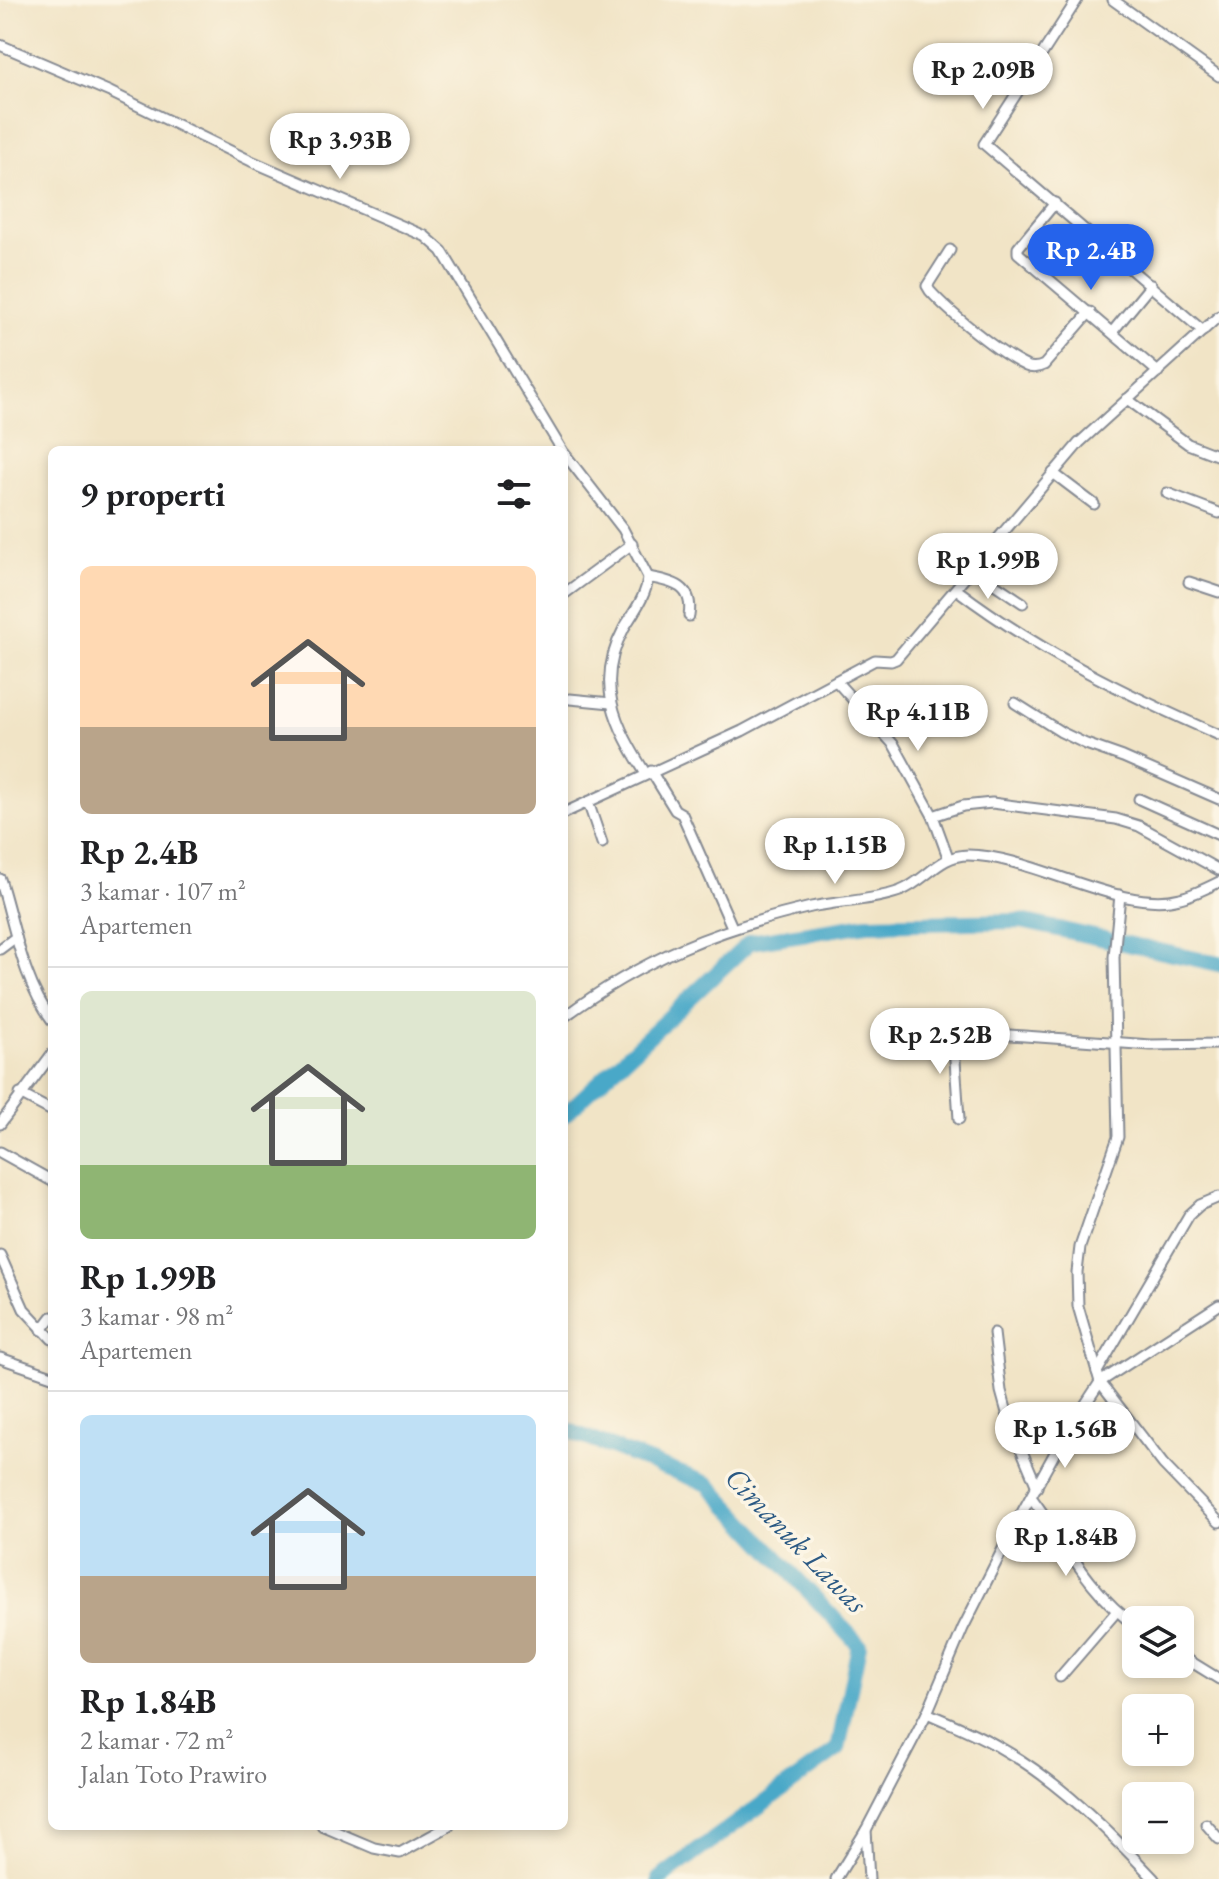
<!DOCTYPE html>
<html lang="id">
<meta charset="utf-8">
<style>
body{margin:0;font-family:"EB Garamond",serif;background:#f6f6f6;color:#202124;height:100vh;display:flex;flex-direction:column;font-size:30px;white-space:nowrap}
*{box-sizing:border-box;margin:0}
p{font-size:26px;color:#757577}
.icon{flex:none;width:44px;height:44px;fill:none;stroke:currentColor;stroke-width:2;stroke-linecap:round;stroke-linejoin:round}
.map{position:relative;flex:1;overflow:hidden}
.drawer{position:absolute;left:48px;top:446px;width:520px;height:1384px;display:flex;flex-direction:column;background:#fff;border-radius:12px;box-shadow:0 4px 12px #0003}
.drawer>*{flex:none}
.fabs{position:absolute;left:1122px;top:1606px;display:grid;gap:16px}
.fabs a{display:grid;place-items:center;width:72px;height:72px;border-radius:12px;background:#fff;box-shadow:0 4px 12px #0003;font-size:40px}
.price{position:absolute;translate:-50% -68px;padding:0 18px;border-radius:28px;background:#fff;color:#222;font-size:26px;line-height:52px;filter:drop-shadow(0 2px 4px #0008)}
.price::after{content:'';position:absolute;left:50%;top:48px;width:24px;height:18px;margin-left:-12px;background:inherit;clip-path:polygon(0 0,100% 0,50% 100%)}
.price.active{background:#2563eb;color:#fff}
ul{padding:0;list-style:none}
li{display:grid;align-content:center;gap:16px;height:424px;padding:0 32px}
li+li{border-top:2px solid #e0e0e0}
li span{display:grid;place-items:center;height:248px;border-radius:12px;color:#555}
li>.icon{margin-inline-start:auto}
span .icon{width:144px;height:144px;fill:#fffc;stroke-width:1}
li b{font-size:34px}
h2{display:flex;justify-content:space-between;align-items:center;height:96px;padding:0 32px;font-size:34px}
.map>svg:first-child{display:block}
.lines{fill:none;stroke-linecap:round;stroke-linejoin:round}
.river{stroke:#49a8c8;stroke-width:16}
.minor-casing{stroke:#868a92;stroke-width:13}
.minor{stroke:#fff;stroke-width:9}
.labels{text-anchor:middle;stroke-width:7;stroke-linejoin:round;paint-order:stroke}
.water-label{font-size:30px;font-style:italic;fill:#2b5983;stroke:#fcf5e5}
</style>
<div class="map">
<svg width="1219" height="1879" viewBox="0 0 1219 1879">
<rect width="100%" height="100%" fill="#fcf5e5"/>
<filter id="ink" filterUnits="userSpaceOnUse"><feTurbulence type="fractalNoise" baseFrequency=".0125" numOctaves="2"/><feDisplacementMap in="SourceGraphic" scale="16" xChannelSelector="R" yChannelSelector="G"/><feConvolveMatrix kernelMatrix="1 2 1 2 8 2 1 2 1" color-interpolation-filters="sRGB"/></filter>
<filter id="wash" filterUnits="userSpaceOnUse"><feTurbulence type="fractalNoise" baseFrequency=".006" numOctaves="4" result="noise"/><feDisplacementMap in="SourceGraphic" scale="32" xChannelSelector="R" yChannelSelector="G"/><feGaussianBlur stdDeviation="1.8" result="paint"/><feColorMatrix in="noise" values="0 0 0 0 0 0 0 0 0 0 0 0 0 0 0 0 0 1.4 0 .05"/><feComposite in="paint" operator="in"/></filter>
<g filter="url(#wash)">
<rect width="100%" height="100%" fill="#f1e4c6"/>
<g class="lines">
<g class="river">
<path d="M564 1115 750 942 867 924 1021 921 1219 964"/>
<path d="M564 1429 708 1484 859 1645 838 1749 659 1879"/>
</g>
</g>
</g>
<g filter="url(#ink)">
<g class="lines">
<defs>
<g id="minor">
<path d="M1077 0 984 144 1203 331"/>
<path d="M1113 0 1219 76"/>
<path d="M0 45 110 92 251 161 425 236 442 251 562 450"/>
<path d="M1055 203 1018 248V253L1158 372"/>
<path d="M950 250 927 286 930 291C950 313 1000 354 1026 366 1033 369 1038 368 1044 365L1090 312"/>
<path d="M1113 331 1151 285"/>
<path d="M1127 399 1188 444 1219 456"/>
<path d="M564 453 623 529 648 577C647 595 633 613 624 628 594 684 615 725 646 774"/>
<path d="M1053 473 1094 504"/>
<path d="M1167 493 1219 513"/>
<path d="M972 569 1023 603"/>
<path d="M648 577C674 582 694 586 689 616"/>
<path d="M1189 582 1219 592"/>
<path d="M956 589C1038 651 1125 694 1219 735"/>
<path d="M564 594 632 544"/>
<path d="M836 681 894 745 933 816 948 857"/>
<path d="M570 699 611 703"/>
<path d="M1015 703 1061 732 1086 744 1123 757 1219 799"/>
<path d="M651 771 675 810 682 814 732 927"/>
<path d="M1139 799 1219 835"/>
<path d="M588 802 602 843"/>
<path d="M564 813 742 731 875 660 891 661 896 659 1079 443 1219 316"/>
<path d="M933 816 963 806 992 803 1116 819 1139 826 1219 870"/>
<path d="M0 879C15 926 22 980 52 1020"/>
<path d="M0 949 16 937"/>
<path d="M564 1017C642 959 717 929 811 907 840 901 872 901 900 891 926 881 939 855 968 855 1032 855 1122 914 1180 898 1193 895 1207 888 1219 882"/>
<path d="M20 1094 52 1111"/>
<path d="M959 1119 953 1031 1151 1045 1219 1044"/>
<path d="M0 1124 52 1054"/>
<path d="M0 1152 52 1181"/>
<path d="M0 1255 24 1309 52 1339"/>
<path d="M1219 1305 1100 1382 1163 1464 1219 1522"/>
<path d="M42 1330 52 1317"/>
<path d="M994 1333 1001 1391 1009 1420 1037 1487"/>
<path d="M0 1358 52 1376"/>
<path d="M1097 1372 1189 1215 1200 1205 1219 1197"/>
<path d="M1031 1497C1064 1541 1090 1594 1136 1626"/>
<path d="M1180 1655 1219 1679"/>
<path d="M1060 1677 1117 1611"/>
<path d="M927 1713C951 1724 976 1733 999 1747 1058 1780 1108 1830 1154 1879"/>
<path d="M1206 1824 1219 1839"/>
<path d="M322 1826 374 1848 400 1853 449 1826"/>
<path d="M836 1879 866 1830"/>
<path d="M869 1879 866 1830 927 1713 963 1628 1014 1527 1062 1440 1100 1382 1078 1306 1077 1272 1080 1247 1118 1137 1114 957 1120 895"/>
</g>
</defs>
<use href="#minor" class="minor-casing"/>
<use href="#minor" class="minor"/>
</g>
</g>
<g class="labels">
<g class="water-label">
<text transform="translate(796 1540) rotate(46)" y="10">Cimanuk Lawas</text>
</g>
</g>
</svg>
<div class="fabs">
<a><svg class="icon" aria-label="layers" viewBox="0 0 24 24"><path d="M12 4l9 5-9 5-9-5zM3 14l9 5 9-5"/></svg></a>
<a>+</a>
<a>−</a>
</div>
<b class="price" style="left:983px;top:111px">Rp 2.09B</b>
<b class="price" style="left:340px;top:181px">Rp 3.93B</b>
<b class="price active" style="left:1091px;top:292px">Rp 2.4B</b>
<b class="price" style="left:988px;top:601px">Rp 1.99B</b>
<b class="price" style="left:918px;top:753px">Rp 4.11B</b>
<b class="price" style="left:835px;top:886px">Rp 1.15B</b>
<b class="price" style="left:940px;top:1076px">Rp 2.52B</b>
<b class="price" style="left:1065px;top:1470px">Rp 1.56B</b>
<b class="price" style="left:1066px;top:1578px">Rp 1.84B</b>
<section class="drawer">
<h2>9 properti<svg class="icon" aria-label="filters" viewBox="0 0 24 24"><path d="M4 7h16M4 17h16"/><circle cx="9" cy="7" r="2"/><circle cx="15" cy="17" r="2"/></svg></h2>
<ul>
<li><span style="background:linear-gradient(#ffd9b3 65%,#b9a48a 0)"><svg class="icon" aria-label="home" viewBox="0 0 24 24"><path d="M3 11l9-7 9 7M6 9v11h12V9"/></svg></span><div><b>Rp 2.4B</b><p>3 kamar · 107 m²</p><p>Apartemen</p></div></li>
<li><span style="background:linear-gradient(#dfe7d0 70%,#8fb573 0)"><svg class="icon" aria-label="home" viewBox="0 0 24 24"><path d="M3 11l9-7 9 7M6 9v11h12V9"/></svg></span><div><b>Rp 1.99B</b><p>3 kamar · 98 m²</p><p>Apartemen</p></div></li>
<li><span style="background:linear-gradient(#bfe0f5 65%,#b9a48a 0)"><svg class="icon" aria-label="home" viewBox="0 0 24 24"><path d="M3 11l9-7 9 7M6 9v11h12V9"/></svg></span><div><b>Rp 1.84B</b><p>2 kamar · 72 m²</p><p>Jalan Toto Prawiro</p></div></li>
</ul>
</section>
</div>
